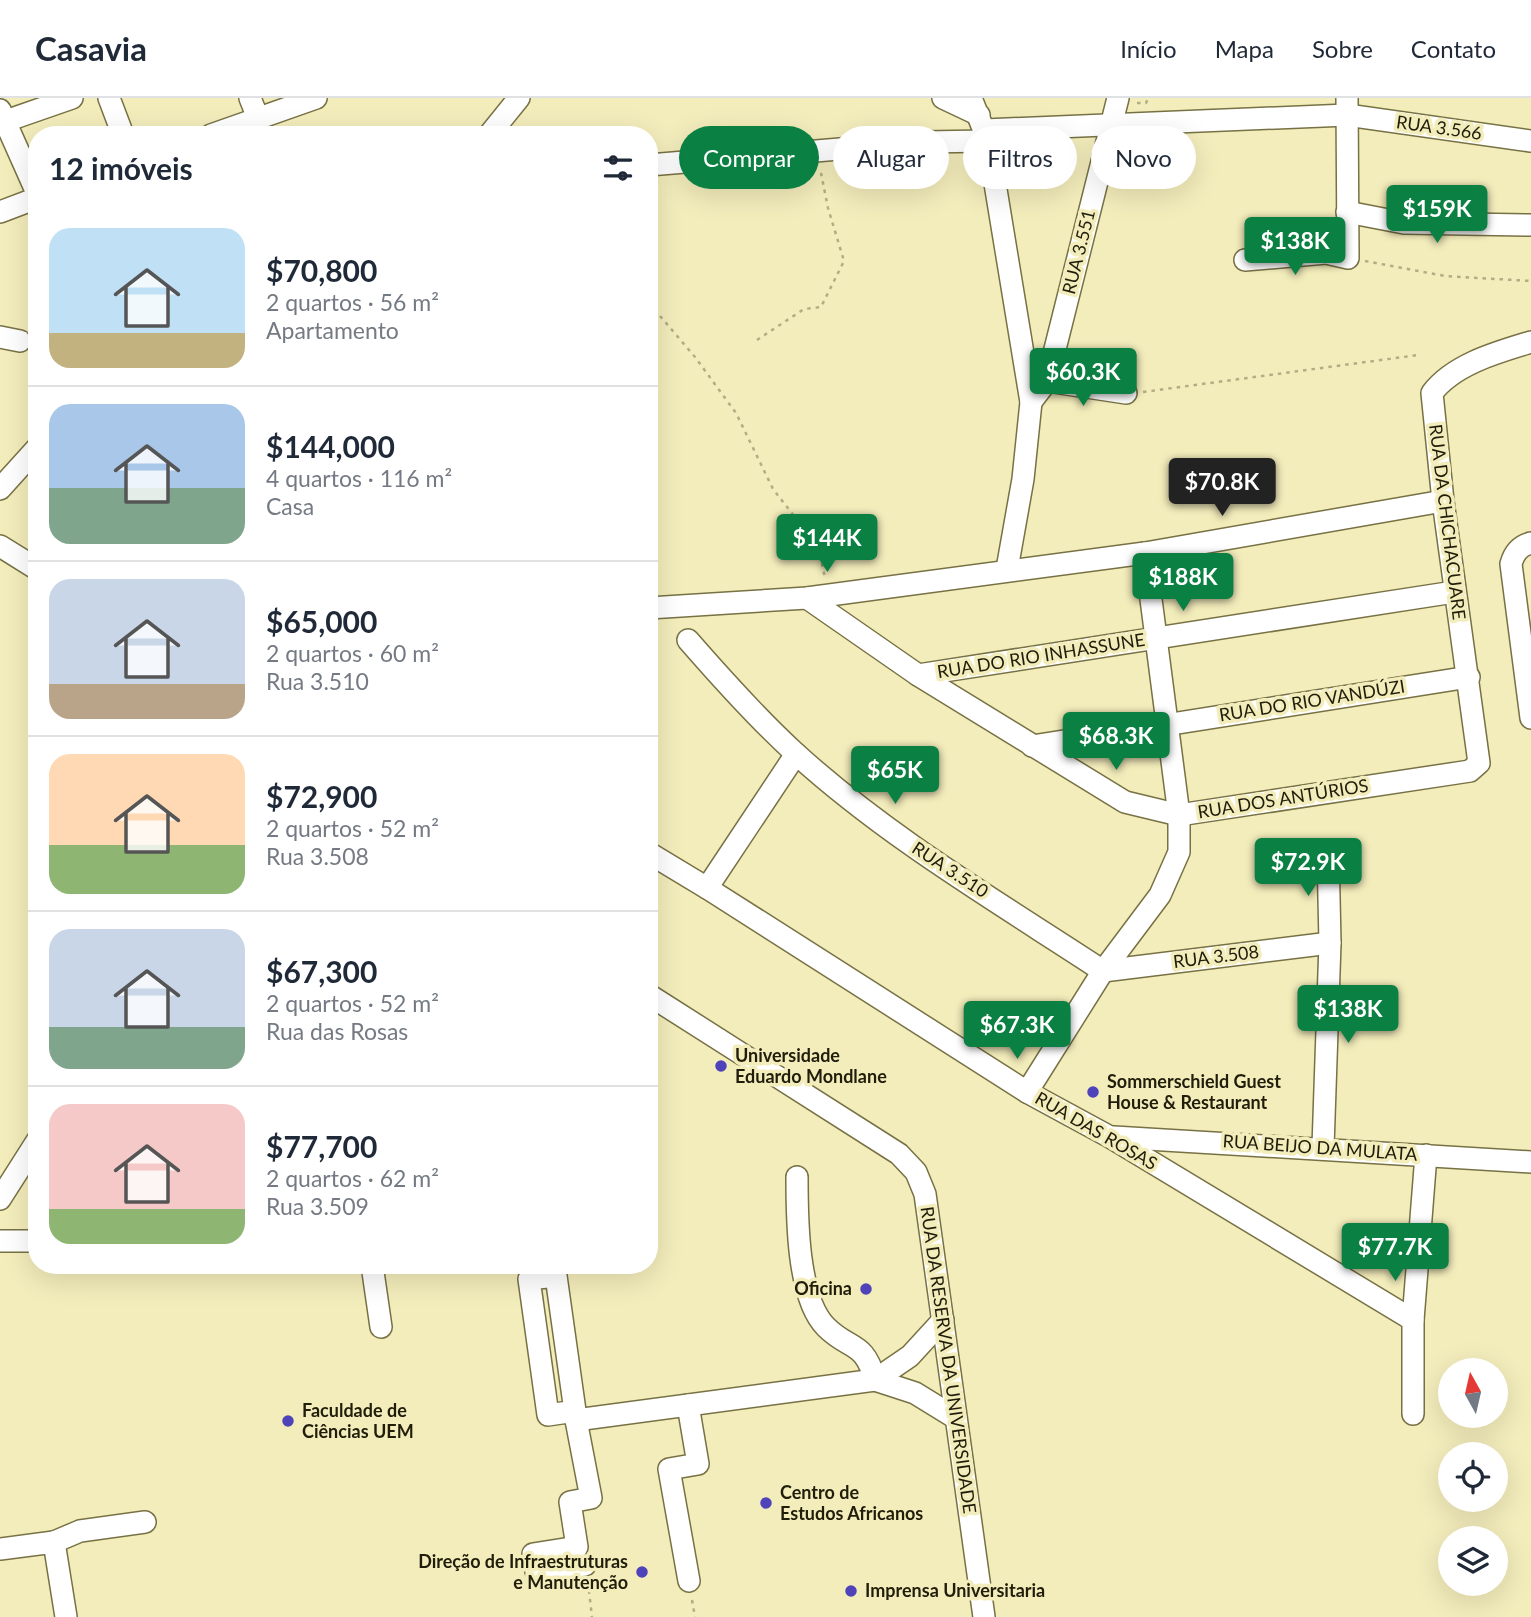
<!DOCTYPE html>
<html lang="pt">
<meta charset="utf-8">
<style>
body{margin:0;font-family:Lato,sans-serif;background:#f2f2f3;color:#1f2937;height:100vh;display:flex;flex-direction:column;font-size:26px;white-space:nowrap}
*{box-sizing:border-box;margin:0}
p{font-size:23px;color:#747a83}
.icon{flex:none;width:38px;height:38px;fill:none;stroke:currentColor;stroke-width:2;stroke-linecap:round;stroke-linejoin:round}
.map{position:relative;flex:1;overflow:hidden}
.sheet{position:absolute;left:28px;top:28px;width:630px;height:1148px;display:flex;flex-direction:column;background:#fff;border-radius:28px;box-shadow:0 7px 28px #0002}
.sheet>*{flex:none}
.top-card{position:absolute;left:679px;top:28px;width:665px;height:63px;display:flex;gap:14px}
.needle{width:46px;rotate:352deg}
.tools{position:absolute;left:1438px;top:1260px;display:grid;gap:14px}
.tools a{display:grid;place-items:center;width:70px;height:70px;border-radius:50%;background:#fff;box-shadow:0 7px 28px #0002;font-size:35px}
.price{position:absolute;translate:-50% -60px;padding:0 16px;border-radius:7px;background:#0b8043;color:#fff;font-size:23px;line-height:46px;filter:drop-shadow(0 2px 4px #0008)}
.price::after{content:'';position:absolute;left:50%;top:42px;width:21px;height:16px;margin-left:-10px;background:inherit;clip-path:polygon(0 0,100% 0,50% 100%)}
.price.selected{background:#222;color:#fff}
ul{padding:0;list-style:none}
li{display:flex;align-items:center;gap:21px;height:175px;padding:0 21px}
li+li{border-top:2px solid #e0e1e3}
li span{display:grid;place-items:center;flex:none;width:196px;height:140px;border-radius:21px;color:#555}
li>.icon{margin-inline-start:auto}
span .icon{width:84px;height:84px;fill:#fffc;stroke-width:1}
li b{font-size:30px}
h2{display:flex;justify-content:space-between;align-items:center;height:84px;padding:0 21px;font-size:30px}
.tag{padding:0 24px;border-radius:32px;background:#fff;box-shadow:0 7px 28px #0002;font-size:24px;line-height:63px}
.tag.selected{background:#0b8043;color:#fff}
header{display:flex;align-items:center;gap:42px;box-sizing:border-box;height:98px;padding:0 35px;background:#fff;border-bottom:2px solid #e0e1e3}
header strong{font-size:33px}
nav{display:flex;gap:38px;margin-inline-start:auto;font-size:24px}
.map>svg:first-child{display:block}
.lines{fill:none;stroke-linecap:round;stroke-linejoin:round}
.minor-casing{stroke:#777144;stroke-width:24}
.path{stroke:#b2ad85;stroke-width:2.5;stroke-dasharray:3.5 5;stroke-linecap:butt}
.minor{stroke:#fff;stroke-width:21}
.poi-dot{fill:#4f43ba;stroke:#f3ecbb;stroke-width:2.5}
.labels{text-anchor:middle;stroke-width:7;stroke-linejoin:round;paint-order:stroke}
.street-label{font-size:18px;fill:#201d0b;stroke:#f3ecbb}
.poi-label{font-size:18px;font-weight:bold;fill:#201d0b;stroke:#f3ecbb;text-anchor:start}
</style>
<header>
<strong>Casavia</strong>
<nav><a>Início</a><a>Mapa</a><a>Sobre</a><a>Contato</a></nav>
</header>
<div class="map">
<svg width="1531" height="1519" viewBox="0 0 1531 1519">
<rect width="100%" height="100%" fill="#f3ecbb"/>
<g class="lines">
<defs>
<g id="minor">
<path d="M109 0 123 37"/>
<path d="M250 0 258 20"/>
<path d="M943 0 979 17"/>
<path d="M971 0 988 43 1031 304 1023 381 1007 471"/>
<path d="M0 12 37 95"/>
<path d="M0 25 72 0"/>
<path d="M985 32 1347 17 1531 43"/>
<path d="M211 37 316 0"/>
<path d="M489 37 519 0"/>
<path d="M649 67 923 44 988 43"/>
<path d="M0 114 37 100"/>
<path d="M1347 114 1404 125 1531 127"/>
<path d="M1245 162 1326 155 1348 160 1347 0"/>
<path d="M0 239 20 243"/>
<path d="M1047 283 1126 295"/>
<path d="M1031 304 1047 283 1118 0"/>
<path d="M0 391 37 350"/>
<path d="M1531 445C1519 448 1514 455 1511 466L1531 620"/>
<path d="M0 448 37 471"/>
<path d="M807 500 918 577 1125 704 1179 717 1470 673 1479 665 1443 403 1432 295C1454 266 1498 254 1531 244"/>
<path d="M649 510 807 500 1145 455 1443 403"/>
<path d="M688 542C722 581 756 619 794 654 887 739 998 804 1103 873L1330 845"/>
<path d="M918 577 1454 494"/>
<path d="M1032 648 1469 579"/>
<path d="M796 656 707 790 1027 994 1110 1039 1413 1222"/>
<path d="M649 755 707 790"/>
<path d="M649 897 899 1056 916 1074 925 1096 984 1519"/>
<path d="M1027 994 1103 873 1160 797 1179 754V717L1145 455"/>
<path d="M1114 1039 1531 1064"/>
<path d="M1323 1049 1330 845 1328 755"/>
<path d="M797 1079C797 1118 797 1200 826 1229 850 1253 864 1242 875 1282"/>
<path d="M0 1101 37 1043"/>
<path d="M0 1143H37"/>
<path d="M372 1167 381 1229"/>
<path d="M875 1282 915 1295 954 1319"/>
<path d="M688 1307 698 1366 669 1371 689 1483"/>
<path d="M575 1313 548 1317 529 1181 556 1178 575 1313 576 1322 875 1282 910 1258 943 1222"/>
<path d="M1413 1316V1222L1426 1057"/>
<path d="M576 1322 591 1400 570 1404 577 1449 533 1456 536 1473 585 1467"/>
<path d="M54 1444 80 1433 145 1424"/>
<path d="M0 1451 54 1444 66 1519"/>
</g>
</defs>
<use href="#minor" class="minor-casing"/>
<g class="path">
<path d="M1137 5H1146L1148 0"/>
<path d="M1365 163 1445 178 1531 183"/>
<path d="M649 205 695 259 736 315 773 391 801 427 820 457 825 480"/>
<path d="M757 242 804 211 821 209 844 163 828 110 820 70"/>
<path d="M1143 294 1418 257"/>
<path d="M588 1484 592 1519"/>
<path d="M692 1502 695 1519"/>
</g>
<use href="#minor" class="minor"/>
</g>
<g class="poi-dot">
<circle cx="721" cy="968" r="7"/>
<circle cx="1093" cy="994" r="7"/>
<circle cx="866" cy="1191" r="7"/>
<circle cx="288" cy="1323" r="7"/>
<circle cx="766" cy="1405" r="7"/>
<circle cx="642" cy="1474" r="7"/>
<circle cx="851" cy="1493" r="7"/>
</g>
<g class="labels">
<g class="street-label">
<text transform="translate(1439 30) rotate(8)" y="6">RUA 3.566</text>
<text transform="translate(1079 154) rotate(-76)" y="6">RUA 3.551</text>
<text transform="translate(1447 424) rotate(83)" y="6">RUA DA CHICHACUARE</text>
<text transform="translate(1041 558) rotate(-9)" y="6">RUA DO RIO INHASSUNE</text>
<text transform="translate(1312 603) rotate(-9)" y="6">RUA DO RIO VANDÚZI</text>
<text transform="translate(1283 701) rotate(-9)" y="6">RUA DOS ANTÚRIOS</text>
<text transform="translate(950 772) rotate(33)" y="6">RUA 3.510</text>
<text transform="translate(1216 859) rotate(-7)" y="6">RUA 3.508</text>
<text transform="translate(1096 1033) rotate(30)" y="6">RUA DAS ROSAS</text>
<text transform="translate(1320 1050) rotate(4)" y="6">RUA BEIJO DA MULATA</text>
<text transform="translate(948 1262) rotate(82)" y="6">RUA DA RESERVA DA UNIVERSIDADE</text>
</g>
<g class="poi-label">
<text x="735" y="964">Universidade<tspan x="735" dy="21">Eduardo Mondlane</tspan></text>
<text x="1107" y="990">Sommerschield Guest<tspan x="1107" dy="21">House &amp; Restaurant</tspan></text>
<text x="852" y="1197" text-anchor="end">Oficina</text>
<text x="302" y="1319">Faculdade de<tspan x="302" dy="21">Ciências UEM</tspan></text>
<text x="780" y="1401">Centro de<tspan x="780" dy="21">Estudos Africanos</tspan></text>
<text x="628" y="1470" text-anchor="end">Direção de Infraestruturas<tspan x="628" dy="21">e Manutenção</tspan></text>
<text x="865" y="1499">Imprensa Universitaria</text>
</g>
</g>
</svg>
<div class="tools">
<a><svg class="needle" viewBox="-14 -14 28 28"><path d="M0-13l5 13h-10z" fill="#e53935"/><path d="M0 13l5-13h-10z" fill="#747a83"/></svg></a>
<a><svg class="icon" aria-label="locate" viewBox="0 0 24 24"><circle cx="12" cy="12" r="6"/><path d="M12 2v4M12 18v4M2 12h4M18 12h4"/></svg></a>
<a><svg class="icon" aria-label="layers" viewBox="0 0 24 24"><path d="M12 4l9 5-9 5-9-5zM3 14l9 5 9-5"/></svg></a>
</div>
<b class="price" style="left:1437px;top:147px">$159K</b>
<b class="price" style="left:1295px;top:179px">$138K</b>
<b class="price" style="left:1083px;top:310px">$60.3K</b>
<b class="price selected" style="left:1222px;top:420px">$70.8K</b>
<b class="price" style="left:827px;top:476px">$144K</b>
<b class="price" style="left:1183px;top:515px">$188K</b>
<b class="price" style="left:1116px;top:674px">$68.3K</b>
<b class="price" style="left:895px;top:708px">$65K</b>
<b class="price" style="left:1308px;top:800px">$72.9K</b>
<b class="price" style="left:1348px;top:947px">$138K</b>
<b class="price" style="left:1017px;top:963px">$67.3K</b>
<b class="price" style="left:1395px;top:1185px">$77.7K</b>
<div class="top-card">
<a class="tag selected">Comprar</a>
<a class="tag">Alugar</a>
<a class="tag">Filtros</a>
<a class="tag">Novo</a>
</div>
<section class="sheet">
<h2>12 imóveis<svg class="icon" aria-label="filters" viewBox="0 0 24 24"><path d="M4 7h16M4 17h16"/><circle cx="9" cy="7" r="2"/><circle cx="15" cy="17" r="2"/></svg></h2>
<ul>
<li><span style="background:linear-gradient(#bfe0f5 75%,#c2b280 0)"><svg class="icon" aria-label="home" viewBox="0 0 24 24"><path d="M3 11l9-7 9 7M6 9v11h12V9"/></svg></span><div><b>$70,800</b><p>2 quartos · 56 m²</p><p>Apartamento</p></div></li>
<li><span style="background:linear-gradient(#a9c7e8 60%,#7fa58c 0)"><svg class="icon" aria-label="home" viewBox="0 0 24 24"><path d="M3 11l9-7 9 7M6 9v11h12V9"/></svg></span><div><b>$144,000</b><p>4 quartos · 116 m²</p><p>Casa</p></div></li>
<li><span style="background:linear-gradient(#c9d6e8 75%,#b9a48a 0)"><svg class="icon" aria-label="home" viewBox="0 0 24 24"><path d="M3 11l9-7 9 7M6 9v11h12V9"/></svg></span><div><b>$65,000</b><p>2 quartos · 60 m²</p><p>Rua 3.510</p></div></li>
<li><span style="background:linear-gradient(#ffd9b3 65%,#8fb573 0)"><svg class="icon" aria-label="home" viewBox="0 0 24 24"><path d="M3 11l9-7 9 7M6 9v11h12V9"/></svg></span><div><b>$72,900</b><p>2 quartos · 52 m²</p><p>Rua 3.508</p></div></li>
<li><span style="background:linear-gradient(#c9d6e8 70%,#7fa58c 0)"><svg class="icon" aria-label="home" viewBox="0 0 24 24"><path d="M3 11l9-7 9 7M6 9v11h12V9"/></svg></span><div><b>$67,300</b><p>2 quartos · 52 m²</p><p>Rua das Rosas</p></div></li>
<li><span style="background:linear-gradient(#f6c9c9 75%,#8fb573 0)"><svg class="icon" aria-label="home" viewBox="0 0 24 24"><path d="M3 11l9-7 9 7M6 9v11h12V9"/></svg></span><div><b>$77,700</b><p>2 quartos · 62 m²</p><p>Rua 3.509</p></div></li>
</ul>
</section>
</div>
